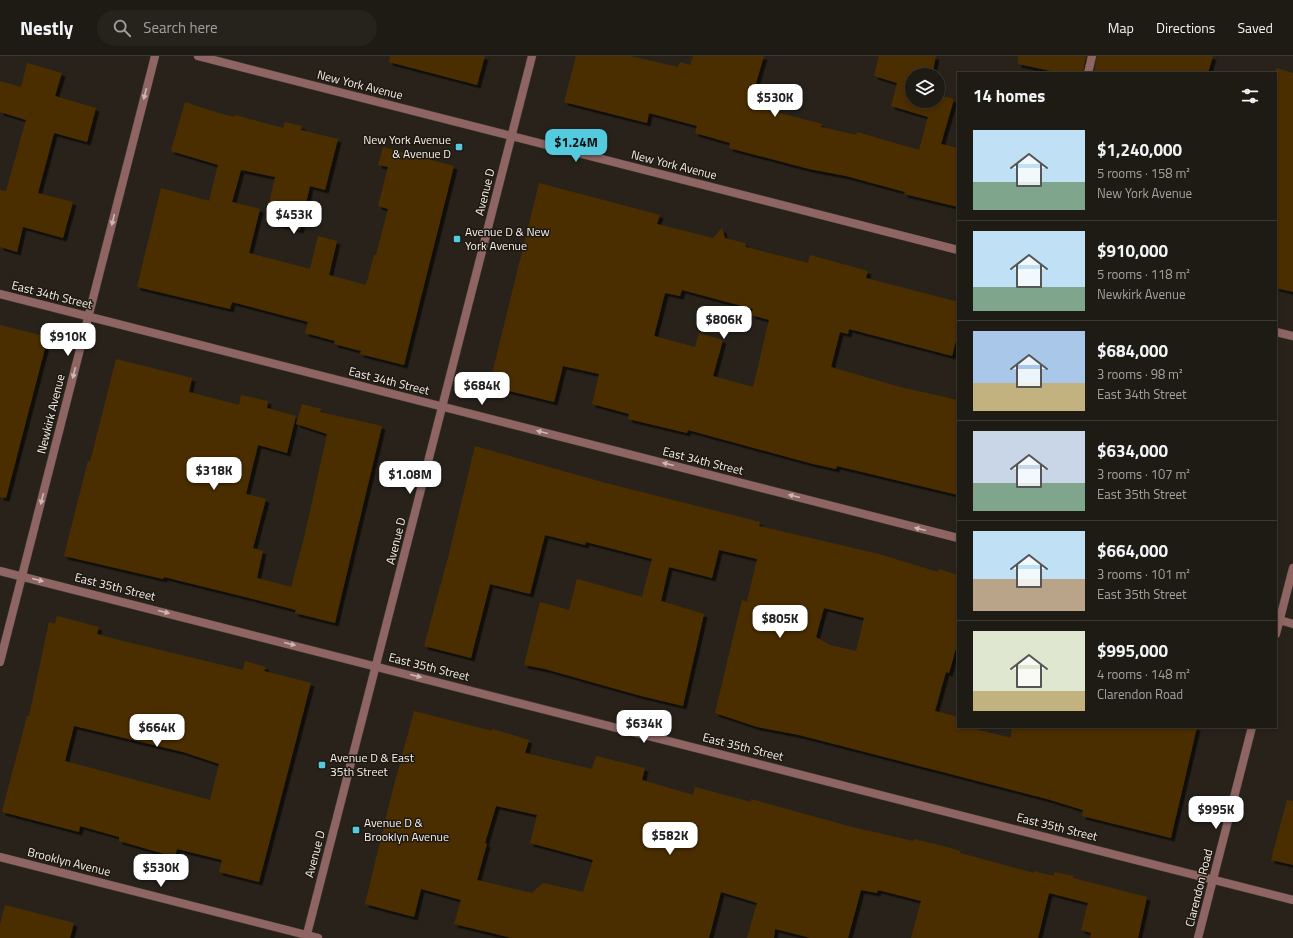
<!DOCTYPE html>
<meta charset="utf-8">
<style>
body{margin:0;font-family:"Titillium Web",sans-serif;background:#26231d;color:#f1f3f6;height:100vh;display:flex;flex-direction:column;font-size:15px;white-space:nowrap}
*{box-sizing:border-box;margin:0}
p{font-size:13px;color:#a1a1a0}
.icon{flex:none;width:22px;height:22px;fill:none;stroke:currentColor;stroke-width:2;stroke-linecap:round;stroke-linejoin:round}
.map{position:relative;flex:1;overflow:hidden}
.sheet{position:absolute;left:957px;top:16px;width:320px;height:656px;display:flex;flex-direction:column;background:#1e1a14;border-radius:0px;box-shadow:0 2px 6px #0003,0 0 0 1px #3c3834}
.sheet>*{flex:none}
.buttons{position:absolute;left:905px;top:12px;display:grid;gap:8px}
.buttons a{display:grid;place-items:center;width:40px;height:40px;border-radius:50%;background:#1e1a14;box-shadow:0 2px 6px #0003,0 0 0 1px #3c3834;font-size:20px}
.price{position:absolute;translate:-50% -34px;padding:0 9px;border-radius:8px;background:#fff;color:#222;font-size:13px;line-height:26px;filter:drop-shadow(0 1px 2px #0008)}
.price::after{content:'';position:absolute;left:50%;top:24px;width:12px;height:9px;margin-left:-6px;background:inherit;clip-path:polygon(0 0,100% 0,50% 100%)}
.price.on{background:#54cade;color:#111}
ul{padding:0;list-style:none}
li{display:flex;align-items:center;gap:12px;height:100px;padding:0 16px}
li+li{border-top:1px solid #3c3834}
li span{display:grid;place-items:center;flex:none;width:112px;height:80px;border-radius:0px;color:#555}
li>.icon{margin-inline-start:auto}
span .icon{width:48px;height:48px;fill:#fffc;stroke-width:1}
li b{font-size:17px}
h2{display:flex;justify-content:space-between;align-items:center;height:48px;padding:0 16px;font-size:17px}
header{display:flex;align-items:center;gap:24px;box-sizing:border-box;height:56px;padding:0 20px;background:#1e1a14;border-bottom:1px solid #3c3834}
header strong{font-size:19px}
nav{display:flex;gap:22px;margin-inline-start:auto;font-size:14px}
.search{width:280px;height:36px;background:#26231d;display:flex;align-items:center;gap:10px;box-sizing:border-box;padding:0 14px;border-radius:22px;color:#a1a1a0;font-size:15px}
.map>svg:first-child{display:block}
.building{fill:#4b2f01;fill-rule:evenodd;filter:url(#shadow)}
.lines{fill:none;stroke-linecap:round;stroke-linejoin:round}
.lane-casing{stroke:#453f38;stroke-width:9}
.street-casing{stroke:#453f38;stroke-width:9}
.lane{stroke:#8e6563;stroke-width:8}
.street{stroke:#8e6563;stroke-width:8}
.oneway{fill:#ccb9b5}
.poi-dot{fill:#54cade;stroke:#1f1912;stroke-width:1.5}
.labels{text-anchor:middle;stroke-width:3;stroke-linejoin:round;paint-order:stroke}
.street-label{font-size:12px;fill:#f5f1ec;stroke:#1f1912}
.poi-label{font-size:12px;fill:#f5f1ec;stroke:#1f1912;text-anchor:start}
</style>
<header>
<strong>Nestly</strong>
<div class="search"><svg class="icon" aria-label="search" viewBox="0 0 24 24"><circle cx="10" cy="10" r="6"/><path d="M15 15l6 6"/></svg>Search here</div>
<nav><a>Map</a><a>Directions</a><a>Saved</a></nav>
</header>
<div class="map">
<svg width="1293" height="882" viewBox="0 0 1293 882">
<defs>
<filter id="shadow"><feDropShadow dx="3.5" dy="3.5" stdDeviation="0" flood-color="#0009"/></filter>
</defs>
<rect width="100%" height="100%" fill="#28221b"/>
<g class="building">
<path d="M390 0H485L477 29 389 6Z"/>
<path d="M576 0H630L678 11 680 6 690 9 693 0H764L753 37 764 40 762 50H765L764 53 822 68 821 71 856 79 857 76 919 94 928 61 891 50 897 27 874 20 879 0H936L932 19H912V45H938V39L954 43 941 88 958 92V151L904 138 905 136 846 120 809 113 729 92 730 87 695 77 697 70 649 57 647 67 564 46Z"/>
<path d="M1018 0H1086L1083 17H1060L1018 8Z"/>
<path d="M1097 0H1213L1208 17H1094Z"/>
<path d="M27 7 62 17 55 40 96 52 87 86 54 77 38 137 73 146 63 182 23 171 17 196 0 191V134L6 135 26 64 0 56V25L21 31Z"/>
<path d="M1276 12 1293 17V236L1276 232Z"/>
<path d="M185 46 215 56 234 61 235 59 283 72 285 66 302 70 301 74 338 83 325 134 310 130 300 174 265 165 275 121 241 114 232 146 260 153 249 197 310 213 318 180 337 185 329 219 366 229 374 199H376L388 153 378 150 388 111 378 109 383 91 454 110 404 309 360 298 361 295 334 288 335 285 305 277 308 266 232 246 230 253 137 231 161 132 209 145 218 109 171 95Z"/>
<path d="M539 127 660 159 657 168 713 182 722 172 725 182 745 187 746 191 808 207 810 199 868 215 866 222 958 246V277L952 300 849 273 848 278 840 276 831 311 900 331 958 344V439L837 410 836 413 813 408 688 374 687 377 628 363 629 358 592 348 599 318 563 310 554 346 489 330ZM682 234 753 253 751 259 769 264 753 331 713 320 723 284 699 277 695 291 654 280 665 237 680 240Z"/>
<path d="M0 269 48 281 6 442 0 441Z"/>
<path d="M116 303 192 322 189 336 239 349 241 339 268 345 267 352 296 360 287 397 258 389 246 438 266 443 253 492 263 495 257 522 291 531 305 478 327 378 296 368 302 348 321 353 320 356 382 370 335 567 295 557 296 554 233 538 164 521 163 523 64 500 88 405 90 406Z"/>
<path d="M475 390 602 426 760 466 759 470 879 498 938 516 939 513 958 519V585L949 617 946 616 935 655 958 661V671H967L1011 682 1012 671H1197L1171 782 1082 760 1083 754 1047 743 799 679 757 671 715 657 742 544 747 546 757 503 719 494 712 522 669 511 661 545 704 558 683 650 641 640 545 613 524 609 540 546 569 554 577 523 642 541 652 503 586 486 585 489 545 479 530 538 490 528 471 602 424 590 449 498ZM824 552 864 562 856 595 830 589 816 581Z"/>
<path d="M57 560 99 571 97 578 119 584 243 614 245 605 266 611 264 615 311 627 259 826 219 816 222 804 177 793 175 801 119 785V781L80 770 79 776 2 756 27 660H29L49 566 55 568ZM74 670 183 696 219 708 210 744 65 705Z"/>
<path d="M414 655 492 675 493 673 529 684 525 697 592 713 596 700 645 712 642 724 693 739 695 731 751 746V743L852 771 913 785 914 783 951 792 960 795V797L1034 817V815L1053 820 1055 816 1073 820V822L1147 841 1138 882H1090L1091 877 1081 874 1088 847 1049 837 1038 882H911L921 845 878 834 877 837 861 834 848 882H811L775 873 774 882H747L757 847 721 836 709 882H512L454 868 461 844 421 833 414 861 365 848 392 737ZM496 750 537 759 530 787 593 804 583 836 543 827 532 837 477 824 487 788 485 787Z"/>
<path d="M1287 744 1293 745V809L1271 804Z"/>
<path d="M5 849 74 867 70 882H0V868Z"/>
</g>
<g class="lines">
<defs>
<path id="lane" d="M1088 17 1092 0"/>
<g id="street">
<path d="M198 0 958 194"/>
<path d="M0 238 958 482"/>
<path d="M1276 276 1293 280"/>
<path d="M0 515 1293 844"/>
<path d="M1276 563 1293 568"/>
<path d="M1276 578 1293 512"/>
<path d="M0 606 155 0"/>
<path d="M0 801 318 882"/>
<path d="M306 882 532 0"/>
<path d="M1198 882 1252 671"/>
</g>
</defs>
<use href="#lane" class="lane-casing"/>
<use href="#street" class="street-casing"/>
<use href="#lane" class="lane"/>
<use href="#street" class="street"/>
</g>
<defs><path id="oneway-solid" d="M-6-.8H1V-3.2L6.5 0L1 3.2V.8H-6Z"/></defs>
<g class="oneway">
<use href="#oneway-solid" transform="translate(145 38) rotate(104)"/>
<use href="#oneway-solid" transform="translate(113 164) rotate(104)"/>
<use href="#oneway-solid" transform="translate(74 317) rotate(104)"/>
<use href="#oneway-solid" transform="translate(542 376) rotate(-166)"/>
<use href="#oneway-solid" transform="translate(668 408) rotate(-166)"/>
<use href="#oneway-solid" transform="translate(794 440) rotate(-166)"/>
<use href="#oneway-solid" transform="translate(42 443) rotate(104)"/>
<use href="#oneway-solid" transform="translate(920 473) rotate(-166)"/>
<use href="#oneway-solid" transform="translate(38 524) rotate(14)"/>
<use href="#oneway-solid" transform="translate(164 556) rotate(14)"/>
<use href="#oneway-solid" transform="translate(290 588) rotate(14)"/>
<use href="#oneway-solid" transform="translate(416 620) rotate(14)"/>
</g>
<g class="poi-dot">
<rect x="455" y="87" width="8" height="8" rx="2"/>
<rect x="453" y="179" width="8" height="8" rx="2"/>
<rect x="318" y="705" width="8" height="8" rx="2"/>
<rect x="352" y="770" width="8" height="8" rx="2"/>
</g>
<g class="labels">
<g class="street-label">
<text transform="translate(360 29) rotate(14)" y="4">New York Avenue</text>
<text transform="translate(674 109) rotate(14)" y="4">New York Avenue</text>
<text transform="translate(485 136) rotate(-76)" y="4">Avenue D</text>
<text transform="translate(52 239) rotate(14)" y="4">East 34th Street</text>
<text transform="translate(389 325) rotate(14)" y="4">East 34th Street</text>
<text transform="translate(51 358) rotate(-76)" y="4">Newkirk Avenue</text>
<text transform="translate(703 405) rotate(14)" y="4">East 34th Street</text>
<text transform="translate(396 485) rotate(-76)" y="4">Avenue D</text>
<text transform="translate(115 531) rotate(14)" y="4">East 35th Street</text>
<text transform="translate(429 611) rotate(14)" y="4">East 35th Street</text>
<text transform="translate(743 691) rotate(14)" y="4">East 35th Street</text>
<text transform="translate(1057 771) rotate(14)" y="4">East 35th Street</text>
<text transform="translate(315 798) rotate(-75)" y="4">Avenue D</text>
<text transform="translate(69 806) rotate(14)" y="4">Brooklyn Avenue</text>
<text transform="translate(1199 832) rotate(-76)" y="4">Clarendon Road</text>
</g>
<g class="poi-label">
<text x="451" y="88" text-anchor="end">New York Avenue<tspan x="451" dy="14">&amp; Avenue D</tspan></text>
<text x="465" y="180">Avenue D &amp; New<tspan x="465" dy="14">York Avenue</tspan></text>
<text x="330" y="706">Avenue D &amp; East<tspan x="330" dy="14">35th Street</tspan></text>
<text x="364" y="771">Avenue D &amp;<tspan x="364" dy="14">Brooklyn Avenue</tspan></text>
</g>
</g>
</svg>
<div class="buttons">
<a><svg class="icon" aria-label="layers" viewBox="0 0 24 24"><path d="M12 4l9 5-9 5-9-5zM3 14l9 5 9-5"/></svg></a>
</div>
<b class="price" style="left:775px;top:62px">$530K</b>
<b class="price on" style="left:576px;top:107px">$1.24M</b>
<b class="price" style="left:294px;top:179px">$453K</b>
<b class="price" style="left:724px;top:284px">$806K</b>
<b class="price" style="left:68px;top:301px">$910K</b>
<b class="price" style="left:482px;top:350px">$684K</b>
<b class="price" style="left:214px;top:435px">$318K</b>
<b class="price" style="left:410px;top:439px">$1.08M</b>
<b class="price" style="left:780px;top:583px">$805K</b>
<b class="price" style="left:644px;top:688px">$634K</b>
<b class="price" style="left:157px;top:692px">$664K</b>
<b class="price" style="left:1216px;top:774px">$995K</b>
<b class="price" style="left:670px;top:800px">$582K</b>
<b class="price" style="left:161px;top:832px">$530K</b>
<section class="sheet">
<h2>14 homes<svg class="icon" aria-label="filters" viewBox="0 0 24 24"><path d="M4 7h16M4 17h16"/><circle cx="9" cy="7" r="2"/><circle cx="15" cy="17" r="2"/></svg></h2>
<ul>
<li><span style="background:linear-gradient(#bfe0f5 65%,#7fa58c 0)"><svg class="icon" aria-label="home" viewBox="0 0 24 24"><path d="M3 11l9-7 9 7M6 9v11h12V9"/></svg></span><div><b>$1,240,000</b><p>5 rooms · 158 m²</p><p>New York Avenue</p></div></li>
<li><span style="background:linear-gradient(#bfe0f5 70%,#7fa58c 0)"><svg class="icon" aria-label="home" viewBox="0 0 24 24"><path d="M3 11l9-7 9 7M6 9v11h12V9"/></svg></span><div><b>$910,000</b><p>5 rooms · 118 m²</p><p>Newkirk Avenue</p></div></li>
<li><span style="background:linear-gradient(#a9c7e8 65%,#c2b280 0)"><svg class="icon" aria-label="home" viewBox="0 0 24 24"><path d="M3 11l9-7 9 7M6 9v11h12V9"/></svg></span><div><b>$684,000</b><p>3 rooms · 98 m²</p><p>East 34th Street</p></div></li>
<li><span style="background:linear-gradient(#c9d6e8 65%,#7fa58c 0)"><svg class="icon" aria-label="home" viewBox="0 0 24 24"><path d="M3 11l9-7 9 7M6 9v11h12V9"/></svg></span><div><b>$634,000</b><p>3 rooms · 107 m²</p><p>East 35th Street</p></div></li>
<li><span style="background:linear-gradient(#bfe0f5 60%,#b9a48a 0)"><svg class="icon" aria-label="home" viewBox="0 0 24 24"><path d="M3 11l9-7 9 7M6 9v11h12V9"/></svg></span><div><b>$664,000</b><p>3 rooms · 101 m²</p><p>East 35th Street</p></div></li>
<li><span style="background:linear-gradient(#dfe7d0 75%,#c2b280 0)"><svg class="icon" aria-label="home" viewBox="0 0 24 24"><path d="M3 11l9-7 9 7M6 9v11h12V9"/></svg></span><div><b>$995,000</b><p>4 rooms · 148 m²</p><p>Clarendon Road</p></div></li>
</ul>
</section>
</div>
